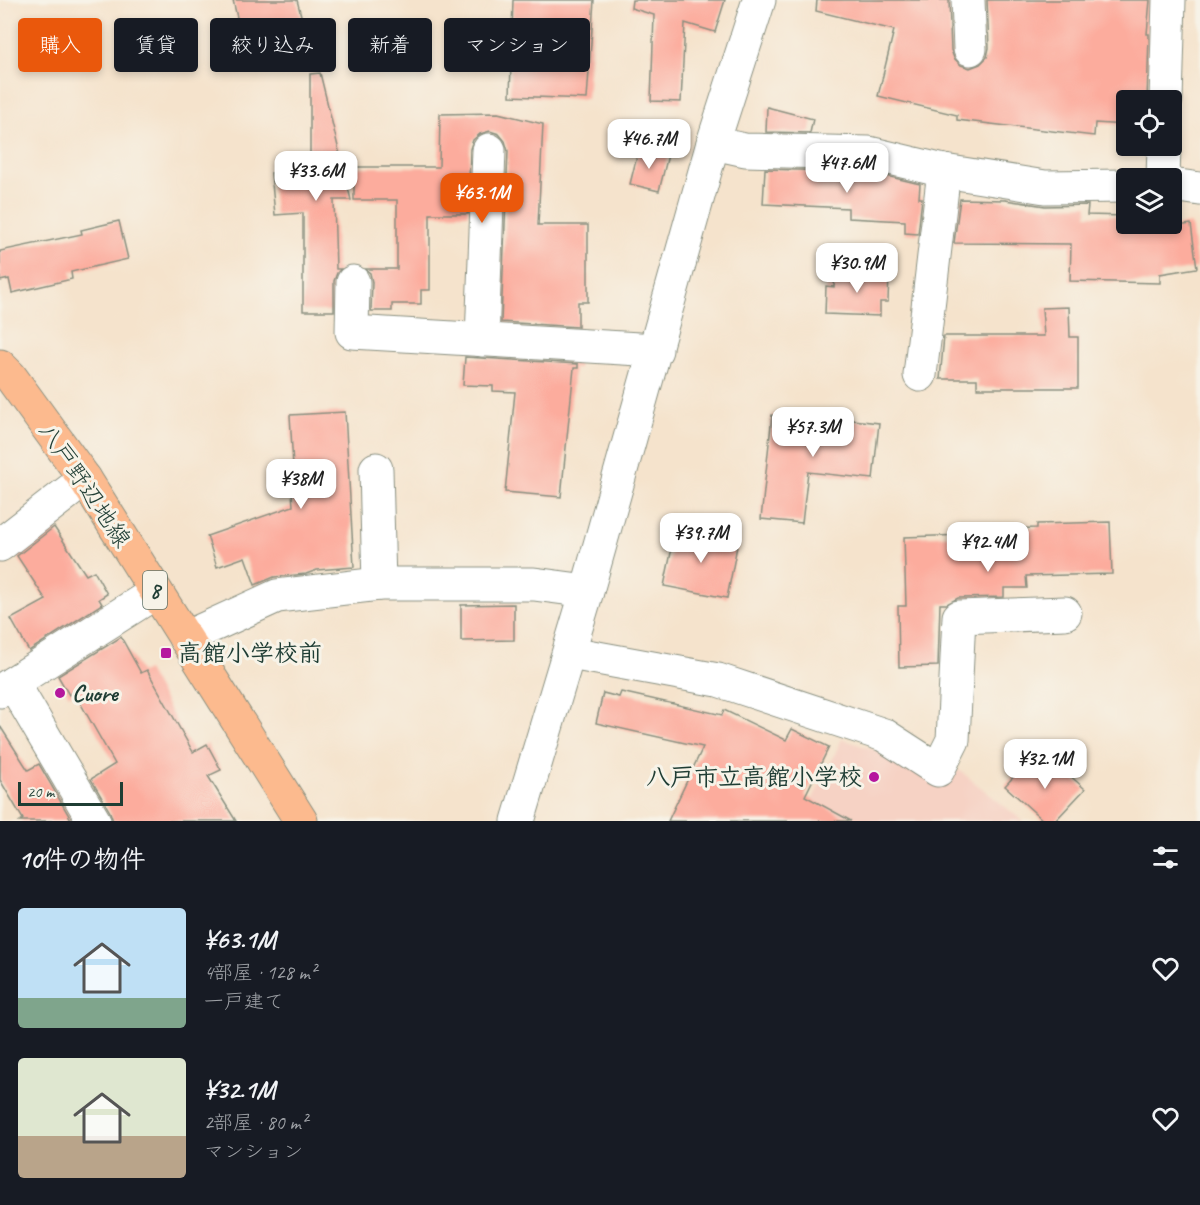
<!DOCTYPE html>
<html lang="ja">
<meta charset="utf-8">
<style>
body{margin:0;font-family:Caveat,"Klee One",sans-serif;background:#20242c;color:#f1f3f6;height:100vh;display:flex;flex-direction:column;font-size:22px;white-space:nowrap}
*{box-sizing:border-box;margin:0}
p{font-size:20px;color:#9ea1a6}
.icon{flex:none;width:33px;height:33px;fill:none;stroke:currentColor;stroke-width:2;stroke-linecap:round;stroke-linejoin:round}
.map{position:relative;height:821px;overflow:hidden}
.drawer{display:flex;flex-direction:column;background:#171b24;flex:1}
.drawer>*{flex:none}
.hud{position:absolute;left:18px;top:18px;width:600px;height:54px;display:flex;gap:12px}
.controls{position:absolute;left:1116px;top:90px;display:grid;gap:12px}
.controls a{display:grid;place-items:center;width:66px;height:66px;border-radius:6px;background:#171b24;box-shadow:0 3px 9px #0003;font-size:30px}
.scale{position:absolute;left:18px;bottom:15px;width:105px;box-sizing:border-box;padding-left:6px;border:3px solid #1f3d34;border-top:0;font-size:16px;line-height:21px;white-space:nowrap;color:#1f3d34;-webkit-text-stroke:4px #f7f3e8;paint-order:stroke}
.price{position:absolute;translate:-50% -51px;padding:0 14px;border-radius:12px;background:#fff;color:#222;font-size:20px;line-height:39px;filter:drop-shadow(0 2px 3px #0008)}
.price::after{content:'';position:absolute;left:50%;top:36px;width:18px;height:14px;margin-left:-9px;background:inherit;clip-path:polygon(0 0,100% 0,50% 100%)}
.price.on{background:#ea580c;color:#fff}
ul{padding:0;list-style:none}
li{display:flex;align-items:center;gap:18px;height:150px;padding:0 18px}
li span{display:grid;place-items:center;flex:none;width:168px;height:120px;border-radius:6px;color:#555}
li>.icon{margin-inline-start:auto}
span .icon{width:72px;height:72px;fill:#fffc;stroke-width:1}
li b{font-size:26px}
h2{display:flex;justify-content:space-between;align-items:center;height:72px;padding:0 18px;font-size:26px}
.pill{padding:0 21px;border-radius:6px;background:#171b24;box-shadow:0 3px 9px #0003;font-size:21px;line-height:54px}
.pill.on{background:#ea580c;color:#fff}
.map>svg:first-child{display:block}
.built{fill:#f6d2c4}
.building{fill:#fcac9d}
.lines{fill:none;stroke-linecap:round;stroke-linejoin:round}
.minor-casing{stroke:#8a9080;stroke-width:35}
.tertiary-casing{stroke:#8a9080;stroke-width:35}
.primary-casing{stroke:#8a9080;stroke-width:35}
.minor{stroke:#fff;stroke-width:33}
.tertiary{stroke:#fff;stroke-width:33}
.primary{stroke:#fcba8e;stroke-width:33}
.poi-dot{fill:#b5179e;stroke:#f7f3e8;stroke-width:2}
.labels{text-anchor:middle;stroke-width:6;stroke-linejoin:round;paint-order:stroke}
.shield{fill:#f7f3e8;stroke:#60746a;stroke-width:1.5}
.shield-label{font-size:22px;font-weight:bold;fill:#1f3d34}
.street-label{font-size:24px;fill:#1f3d34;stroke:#f7f3e8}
.poi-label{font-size:24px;font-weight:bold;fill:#1f3d34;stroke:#f7f3e8;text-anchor:start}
</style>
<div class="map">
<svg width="1200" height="821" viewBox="0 0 1200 821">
<rect width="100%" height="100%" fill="#f7f3e8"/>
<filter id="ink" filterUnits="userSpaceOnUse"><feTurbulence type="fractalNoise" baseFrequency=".0167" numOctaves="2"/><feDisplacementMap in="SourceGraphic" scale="12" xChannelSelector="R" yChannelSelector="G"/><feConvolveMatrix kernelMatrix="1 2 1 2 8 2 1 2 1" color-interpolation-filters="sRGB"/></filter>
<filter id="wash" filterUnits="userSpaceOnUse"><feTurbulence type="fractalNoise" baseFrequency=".008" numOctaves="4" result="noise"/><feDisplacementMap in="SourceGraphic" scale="24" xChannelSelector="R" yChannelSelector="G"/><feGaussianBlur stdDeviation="1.35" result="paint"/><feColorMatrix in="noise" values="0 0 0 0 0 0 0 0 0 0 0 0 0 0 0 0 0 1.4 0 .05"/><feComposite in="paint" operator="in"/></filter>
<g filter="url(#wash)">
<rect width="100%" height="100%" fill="#f5e3cc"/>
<path class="built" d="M842 739 878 751 939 785 959 770 1023 821H802Z"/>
<g id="blocks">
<g class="building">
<path d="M233 0H297L304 27 265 36 263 29 241 35Z"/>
<path d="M513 0H594L587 99 510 96Z"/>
<path d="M632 0H725L715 32 685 23 681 102 651 101 654 15 631 8Z"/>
<path d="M817 0H949L951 50 954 58 961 65 970 68 980 64 987 57 989 48 987 0H1150L1147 34H1149L1147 100H1126V125L1095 123 1094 136 957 120V115L878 96 894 30 816 11Z"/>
<path d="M320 73 351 200H334L336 269H341L337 273 334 281V311H303V213L275 215 271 173 310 169V74Z"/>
<path d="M767 107 813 119 810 133 766 132Z"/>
<path d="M498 113 543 124 538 225H588V302H578V327L501 322 508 151 505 141 499 134 490 131 480 134 473 140 470 149 468 214H430V290H421V304H392V311H371L372 282 370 273 365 269H397V200H354V167H439L440 114Z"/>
<path d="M639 148 668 155 659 191 630 184Z"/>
<path d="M765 169 829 171V173L882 175 920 184 919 198H922L918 234 905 233V221L848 218V208L763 204Z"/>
<path d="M960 199 1005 200 1045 206 1088 205 1087 215 1126 216V224H1151L1150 230 1191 224 1197 268 1160 274V283L1070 281 1071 244 954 243Z"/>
<path d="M119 221 128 259 71 272 72 279 12 293 9 279 0 281V251L82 234 81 230Z"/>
<path d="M835 272 889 273 888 302H880V316L825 314 826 286 834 287Z"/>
<path d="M1069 307 1070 337H1078V388H977V379H940L944 336H1044L1042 308Z"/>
<path d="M465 357 578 364V368H574L561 497 505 492 515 392 493 391V386L463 385Z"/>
<path d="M345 412 354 567 317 570 306 574 274 577 255 585 245 557 217 567 207 536 293 506 290 466H293L290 415Z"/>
<path d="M782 412 879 423 873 479 808 472 802 523 761 519 772 415 781 416Z"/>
<path d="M1110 522 1112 574 1026 576 1027 588H1004V597L958 598 947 604H940L938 666 899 667 898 606H906L904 537 997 534V529L1037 528V524Z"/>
<path d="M54 527 86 575 94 571 107 594 99 599 102 604 29 651 11 619 46 600 17 556Z"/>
<path d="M676 529 738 541 727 598 664 586Z"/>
<path d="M514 604V640L461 641V605Z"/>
<path d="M121 637 141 673 147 670 193 752 207 744 221 770 208 776 236 821H113L110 812 91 779 115 764 74 692 69 695 58 676Z"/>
<path d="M621 692 722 715 724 710 786 740 792 729 829 747 805 796 851 821H668L703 747 596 723 603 693 619 697Z"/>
<path d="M0 726 28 770 39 764 72 821H20L23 819 0 780Z"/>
<path d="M1032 757 1049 773 1057 764 1085 789 1055 821H1044L1005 786Z"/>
</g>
</g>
</g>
<g filter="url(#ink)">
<use href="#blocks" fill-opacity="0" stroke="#8a9080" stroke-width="1.5"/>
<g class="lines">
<defs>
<g id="minor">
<path d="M968 0 970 49"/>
<path d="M1166 100 1169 0"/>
<path d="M713 143 745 150 869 153 944 171 1045 187 1126 186"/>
<path d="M1163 178 1164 146"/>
<path d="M1172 185 1200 189"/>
<path d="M353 282 352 332 656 350"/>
<path d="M482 340 489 150"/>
<path d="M920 375 944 171"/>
<path d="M376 469 379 584"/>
<path d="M0 545 85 479"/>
<path d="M185 638 277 596 379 584H534L587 591"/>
<path d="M570 653 718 680 884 735 938 770 953 740 959 617 1065 613"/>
<path d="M13 683 94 821"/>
<path d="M0 691 156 592"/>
</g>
<path id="tertiary" d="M518 821 587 591 713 143 759 0"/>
<path id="primary" d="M0 366 10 376 85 479 301 821"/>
</defs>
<use href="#minor" class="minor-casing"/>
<use href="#tertiary" class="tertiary-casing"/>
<use href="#primary" class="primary-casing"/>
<use href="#minor" class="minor"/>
<use href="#tertiary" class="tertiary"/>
<use href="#primary" class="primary"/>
</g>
</g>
<g class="poi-dot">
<rect x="160" y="647" width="12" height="12" rx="3"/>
<circle cx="60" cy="693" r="6"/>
<circle cx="874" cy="777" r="6"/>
</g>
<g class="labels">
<rect class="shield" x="143" y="571" width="24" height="38" rx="4.5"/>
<g class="shield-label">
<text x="155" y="598">8</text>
</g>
<g class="street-label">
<text transform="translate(85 485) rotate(56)" y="8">八戸野辺地線</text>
</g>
<g class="poi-label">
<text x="178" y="661">高館小学校前</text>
<text x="72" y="701">Cuore</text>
<text x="862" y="785" text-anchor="end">八戸市立高館小学校</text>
</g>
</g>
</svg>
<div class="controls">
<a><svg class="icon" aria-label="locate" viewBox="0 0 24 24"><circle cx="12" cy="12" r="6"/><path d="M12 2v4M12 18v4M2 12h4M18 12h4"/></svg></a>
<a><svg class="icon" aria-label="layers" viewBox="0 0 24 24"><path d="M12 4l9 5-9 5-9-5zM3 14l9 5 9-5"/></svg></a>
</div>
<div class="scale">20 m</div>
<b class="price" style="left:649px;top:170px">¥46.7M</b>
<b class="price" style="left:847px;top:194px">¥47.6M</b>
<b class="price" style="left:316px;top:202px">¥33.6M</b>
<b class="price on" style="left:482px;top:224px">¥63.1M</b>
<b class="price" style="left:857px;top:294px">¥30.9M</b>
<b class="price" style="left:813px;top:458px">¥57.3M</b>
<b class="price" style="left:301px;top:510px">¥38M</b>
<b class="price" style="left:701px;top:564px">¥39.7M</b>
<b class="price" style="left:988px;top:573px">¥92.4M</b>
<b class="price" style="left:1045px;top:790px">¥32.1M</b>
<div class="hud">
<a class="pill on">購入</a>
<a class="pill">賃貸</a>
<a class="pill">絞り込み</a>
<a class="pill">新着</a>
<a class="pill">マンション</a>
</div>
</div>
<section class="drawer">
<h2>10件の物件<svg class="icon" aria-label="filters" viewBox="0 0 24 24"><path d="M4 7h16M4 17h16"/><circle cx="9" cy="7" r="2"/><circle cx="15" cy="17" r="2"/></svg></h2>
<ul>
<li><span style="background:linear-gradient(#bfe0f5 75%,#7fa58c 0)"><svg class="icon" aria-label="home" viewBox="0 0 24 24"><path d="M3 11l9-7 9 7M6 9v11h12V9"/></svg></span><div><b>¥63.1M</b><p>4部屋 · 128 m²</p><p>一戸建て</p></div><svg class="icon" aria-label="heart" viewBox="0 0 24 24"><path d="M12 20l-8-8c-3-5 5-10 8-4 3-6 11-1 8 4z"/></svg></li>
<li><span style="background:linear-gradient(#dfe7d0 65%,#b9a48a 0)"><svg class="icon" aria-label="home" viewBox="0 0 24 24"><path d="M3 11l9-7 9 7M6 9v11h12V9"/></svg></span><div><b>¥32.1M</b><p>2部屋 · 80 m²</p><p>マンション</p></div><svg class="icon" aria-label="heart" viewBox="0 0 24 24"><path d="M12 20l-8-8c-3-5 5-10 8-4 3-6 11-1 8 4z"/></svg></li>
</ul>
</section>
